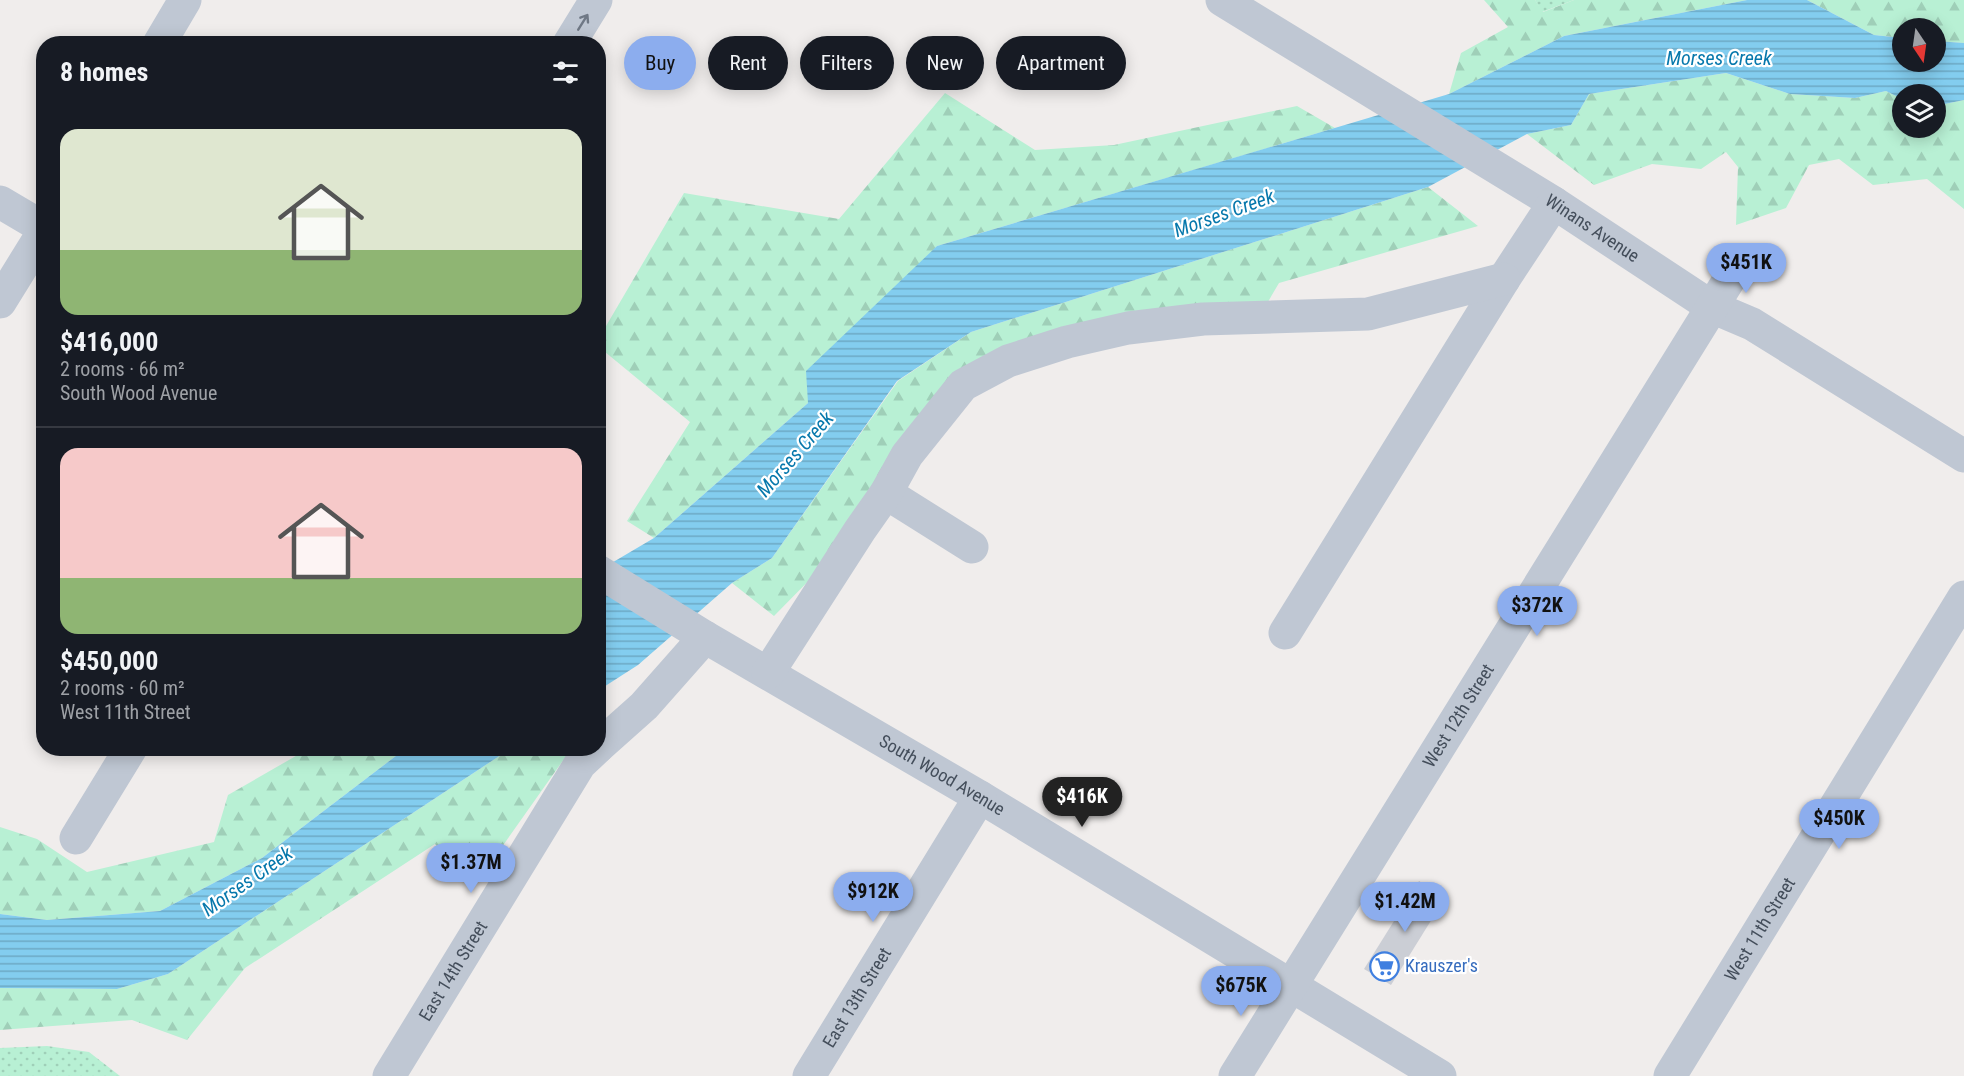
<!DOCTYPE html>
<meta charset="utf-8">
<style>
body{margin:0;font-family:"Roboto Condensed",sans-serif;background:#242831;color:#f1f3f6;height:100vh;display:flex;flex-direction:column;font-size:22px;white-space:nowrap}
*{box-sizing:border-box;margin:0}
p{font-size:20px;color:#9ea1a6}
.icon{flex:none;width:33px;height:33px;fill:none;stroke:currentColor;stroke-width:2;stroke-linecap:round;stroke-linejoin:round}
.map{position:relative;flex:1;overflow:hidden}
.panel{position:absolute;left:36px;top:36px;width:570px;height:720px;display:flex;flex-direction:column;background:#171b24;border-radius:24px;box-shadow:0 3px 15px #0003}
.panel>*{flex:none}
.guide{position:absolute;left:624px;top:36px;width:570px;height:54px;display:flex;gap:12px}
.needle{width:39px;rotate:167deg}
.fabs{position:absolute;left:1892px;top:18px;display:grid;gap:12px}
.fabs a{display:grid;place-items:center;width:54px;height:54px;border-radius:50%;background:#171b24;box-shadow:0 3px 15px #0003;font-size:30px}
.price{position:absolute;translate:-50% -51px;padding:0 14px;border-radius:21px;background:#8cadee;color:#111;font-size:20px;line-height:39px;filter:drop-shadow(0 2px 3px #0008)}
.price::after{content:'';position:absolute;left:50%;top:36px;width:18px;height:14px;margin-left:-9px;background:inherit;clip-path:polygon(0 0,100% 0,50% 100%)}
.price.on{background:#222;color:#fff}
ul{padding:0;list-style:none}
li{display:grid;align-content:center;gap:12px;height:318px;padding:0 24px}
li+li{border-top:2px solid #363941}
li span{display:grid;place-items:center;height:186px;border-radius:18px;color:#555}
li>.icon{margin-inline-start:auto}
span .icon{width:108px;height:108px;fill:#fffc;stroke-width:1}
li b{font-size:26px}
h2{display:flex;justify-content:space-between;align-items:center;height:72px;padding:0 24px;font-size:26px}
.chip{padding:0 21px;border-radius:27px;background:#171b24;box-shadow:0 3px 15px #0003;font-size:21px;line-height:54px}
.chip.on{background:#8cadee;color:#111}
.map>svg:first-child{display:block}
.forest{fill:url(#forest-firs)}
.park{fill:url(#park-dots)}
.water{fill:url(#water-rules)}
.building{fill:#cbced5}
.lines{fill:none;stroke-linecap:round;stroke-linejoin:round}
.minor{stroke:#bfc7d3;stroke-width:33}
.oneway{stroke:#6f7885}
.labels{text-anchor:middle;stroke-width:4.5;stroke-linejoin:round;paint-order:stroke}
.street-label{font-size:18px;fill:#444e5b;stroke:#fff}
.shop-label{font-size:18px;fill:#366cbe;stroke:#fff;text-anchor:start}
.water-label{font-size:20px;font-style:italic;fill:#0678ac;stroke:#fff}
</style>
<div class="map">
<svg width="1964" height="1076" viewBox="0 0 1964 1076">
<defs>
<pattern id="forest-firs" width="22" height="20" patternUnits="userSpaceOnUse" patternTransform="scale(1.5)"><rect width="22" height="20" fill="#b8f0d4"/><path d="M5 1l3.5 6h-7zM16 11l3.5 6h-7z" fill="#9fcfb8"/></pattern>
<pattern id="park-dots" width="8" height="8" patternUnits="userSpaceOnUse" patternTransform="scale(1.5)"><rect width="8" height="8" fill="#b8f0d4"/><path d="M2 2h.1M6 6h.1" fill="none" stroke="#9fcfb8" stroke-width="1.8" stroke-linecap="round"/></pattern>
<pattern id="water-rules" width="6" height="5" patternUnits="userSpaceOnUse" patternTransform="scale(1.5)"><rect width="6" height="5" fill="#83cdef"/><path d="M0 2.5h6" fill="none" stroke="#6da9c5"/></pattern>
</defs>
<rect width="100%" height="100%" fill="#f0edec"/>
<g class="forest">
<path d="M1484 0H1535L1543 12 1574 0H1747L1564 36 1449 94 1461 53 1508 27Z"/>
<path d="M1807 0H1964V43L1935 41V28H1902V38L1874 35Z"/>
<path d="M1726 73 1790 94 1855 98 1886 91 1902 99V128H1935V106L1964 100V209L1927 179 1873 185 1839 159 1809 165 1786 208 1736 225 1738 167 1726 152 1701 169 1652 164 1594 185 1527 134 1571 125 1589 94Z"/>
<path d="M945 93 1035 150 1114 145 1297 106 1335 128 937 246 808 403 654 538 627 521 690 422 599 347V338L684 193 839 219Z"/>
<path d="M1428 187 1478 226 1279 283 1262 312 956 381 835 554 774 616 732 583 772 558 898 381 971 332Z"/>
<path d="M308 749H405L262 858 160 911 47 920 0 914V827L37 839 87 872 214 842 228 795Z"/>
<path d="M510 749H567L569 752 475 885 435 844 245 968 187 1040 132 1020 0 1030V988L117 989 168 974Z"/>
</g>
<g class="park">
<path d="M1535 0H1574L1542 12Z"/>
<path d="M47 1046 89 1052 120 1076H0V1048Z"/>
</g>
<g class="water">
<path d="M1747 0H1807L1874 35 1902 38V62H1935V41L1964 43V100L1935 106V94H1902V99L1886 91 1855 98 1790 94 1726 73 1589 94 1571 125 1527 134 1428 187 971 332 897 381 772 558 732 583 638 665 599 690 598 571 654 538 808 403 806 371 937 246 1449 94 1564 36Z"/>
<path d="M405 749H510L168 974 117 989 0 988V914L47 920 160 911 262 858Z"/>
</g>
<path class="building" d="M1419 881 1445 898 1391 985 1364 969Z"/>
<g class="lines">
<g class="minor">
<path id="s1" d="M1222 0 1551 201 1712 307 1752 324 1964 456"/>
<path d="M159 44 185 0"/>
<path d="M569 44 596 0"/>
<path d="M0 202 44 228"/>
<path d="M0 302 44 231"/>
<path d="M886 493 972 547"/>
<path id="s2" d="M598 571 705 637 980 797 1440 1076"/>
<path d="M1285 633 1504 279 1554 203"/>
<path d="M768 673 860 530 886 493 907 455 963 385 1008 361 1067 342 1128 328 1203 319 1368 314 1504 279"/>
<path d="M598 747 644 706 705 637"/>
<path d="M76 838 131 748"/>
<path id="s3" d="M389 1076 580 764 597 748"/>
<path id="s4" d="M809 1076 980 797"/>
<path id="s5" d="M1235 1076 1740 262"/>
<path id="s6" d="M1670 1076 1964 597"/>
</g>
</g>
<defs><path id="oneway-shaft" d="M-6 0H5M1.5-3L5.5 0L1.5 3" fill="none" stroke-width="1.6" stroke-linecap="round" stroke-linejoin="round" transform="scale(1.5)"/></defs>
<use class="oneway" href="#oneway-shaft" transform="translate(583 22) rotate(-58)"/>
<defs>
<symbol id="supermarket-ring" viewBox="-11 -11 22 22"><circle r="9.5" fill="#fff" stroke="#3f7fe0" stroke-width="1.5"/><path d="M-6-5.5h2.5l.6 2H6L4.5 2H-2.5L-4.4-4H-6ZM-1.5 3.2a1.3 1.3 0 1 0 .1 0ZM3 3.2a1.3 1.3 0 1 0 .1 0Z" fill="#3f7fe0"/></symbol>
</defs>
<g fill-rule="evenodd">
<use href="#supermarket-ring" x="1368" y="950" width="33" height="33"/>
</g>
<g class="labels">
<g class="street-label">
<text dy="6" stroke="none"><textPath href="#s1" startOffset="435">Winans Avenue</textPath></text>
<text dy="6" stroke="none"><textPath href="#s5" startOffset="424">West 12th Street</textPath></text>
<text dy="6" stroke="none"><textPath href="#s2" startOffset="400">South Wood Avenue</textPath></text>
<text dy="6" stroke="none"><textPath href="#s6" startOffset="172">West 11th Street</textPath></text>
<text dy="6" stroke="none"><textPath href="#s3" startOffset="123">East 14th Street</textPath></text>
<text dy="6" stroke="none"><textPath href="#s4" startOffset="92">East 13th Street</textPath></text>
</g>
<g class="shop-label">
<text x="1405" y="972">Krauszer's</text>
</g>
<g class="water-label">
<text x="1719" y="65">Morses Creek</text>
<text transform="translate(1224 213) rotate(-20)" y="7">Morses Creek</text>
<text transform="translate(795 454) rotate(-49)" y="7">Morses Creek</text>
<text transform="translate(247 881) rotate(-35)" y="7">Morses Creek</text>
</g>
</g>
</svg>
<div class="fabs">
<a><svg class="needle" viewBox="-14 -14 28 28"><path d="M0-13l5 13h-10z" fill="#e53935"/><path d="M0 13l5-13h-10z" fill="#9ea1a6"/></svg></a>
<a><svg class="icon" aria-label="layers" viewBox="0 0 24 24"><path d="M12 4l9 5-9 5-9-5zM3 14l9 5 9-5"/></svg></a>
</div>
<b class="price" style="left:1746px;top:294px">$451K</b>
<b class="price" style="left:1537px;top:637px">$372K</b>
<b class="price on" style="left:1082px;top:828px">$416K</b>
<b class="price" style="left:1839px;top:850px">$450K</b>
<b class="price" style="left:471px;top:894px">$1.37M</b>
<b class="price" style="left:873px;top:923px">$912K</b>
<b class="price" style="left:1405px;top:933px">$1.42M</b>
<b class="price" style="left:1241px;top:1017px">$675K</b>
<div class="guide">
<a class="chip on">Buy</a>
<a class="chip">Rent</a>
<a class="chip">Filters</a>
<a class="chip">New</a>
<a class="chip">Apartment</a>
</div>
<section class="panel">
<h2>8 homes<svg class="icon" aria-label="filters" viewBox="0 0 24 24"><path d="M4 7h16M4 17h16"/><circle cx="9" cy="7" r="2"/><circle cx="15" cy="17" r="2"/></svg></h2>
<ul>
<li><span style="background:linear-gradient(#dfe7d0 65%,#8fb573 0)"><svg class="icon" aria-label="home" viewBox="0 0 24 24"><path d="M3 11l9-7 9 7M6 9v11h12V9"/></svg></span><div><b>$416,000</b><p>2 rooms · 66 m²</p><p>South Wood Avenue</p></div></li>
<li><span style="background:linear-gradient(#f6c9c9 70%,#8fb573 0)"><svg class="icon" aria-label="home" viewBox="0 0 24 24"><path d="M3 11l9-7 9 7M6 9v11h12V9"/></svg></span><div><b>$450,000</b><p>2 rooms · 60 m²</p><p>West 11th Street</p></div></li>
</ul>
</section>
</div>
